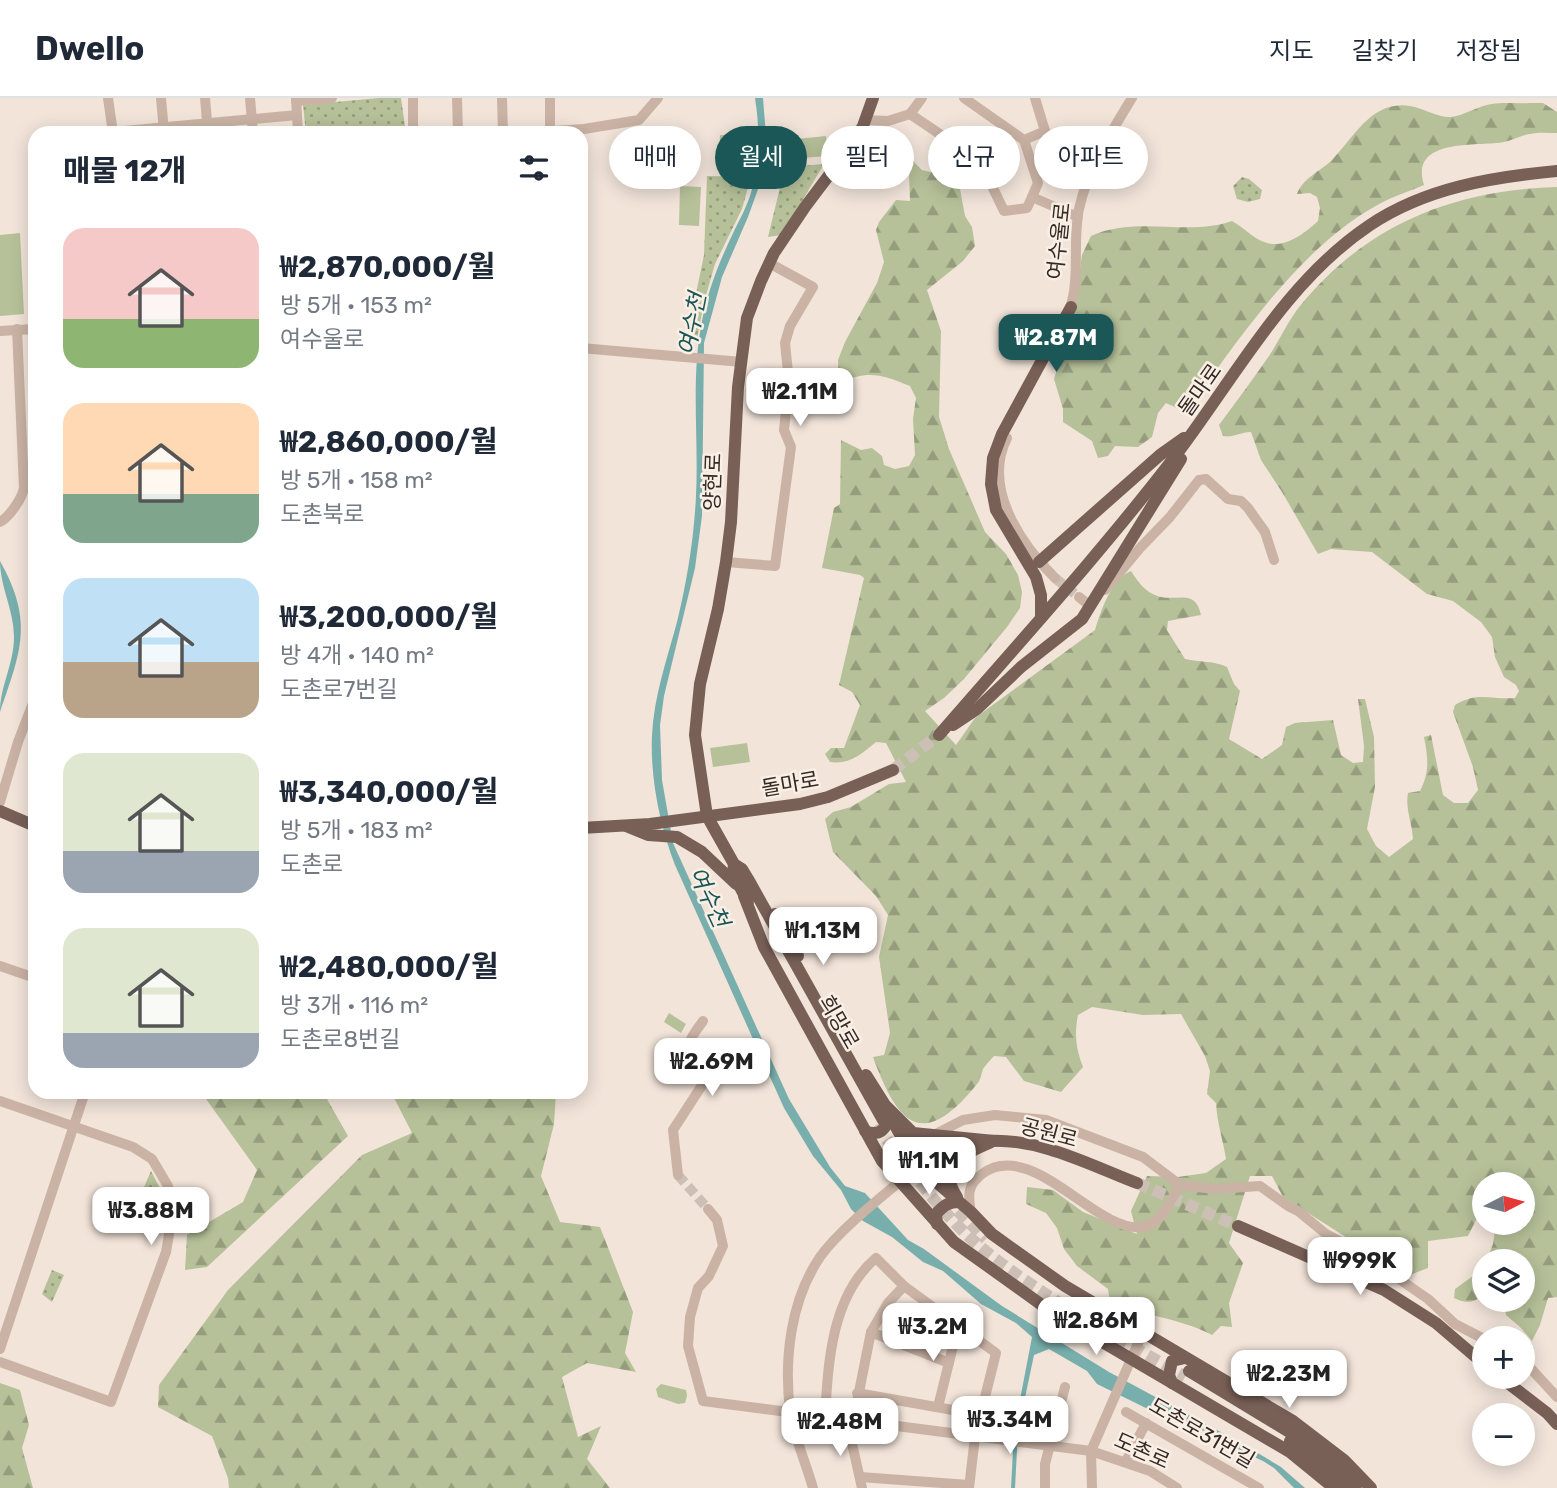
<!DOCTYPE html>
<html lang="ko">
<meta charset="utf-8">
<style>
body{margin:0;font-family:Rubik,"Noto Sans KR",sans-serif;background:#f6f6f7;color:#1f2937;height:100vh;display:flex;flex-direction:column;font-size:26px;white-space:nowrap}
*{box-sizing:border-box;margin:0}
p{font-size:23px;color:#747a83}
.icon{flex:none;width:38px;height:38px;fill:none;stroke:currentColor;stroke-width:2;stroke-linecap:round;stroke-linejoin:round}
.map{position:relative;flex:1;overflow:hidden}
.panel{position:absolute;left:28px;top:28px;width:560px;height:973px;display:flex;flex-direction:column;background:#fff;border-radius:21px;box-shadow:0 4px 18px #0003}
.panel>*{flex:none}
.top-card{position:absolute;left:609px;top:28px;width:665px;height:63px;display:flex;gap:14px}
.needle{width:46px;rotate:84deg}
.tools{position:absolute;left:1472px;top:1074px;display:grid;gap:14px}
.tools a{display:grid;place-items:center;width:63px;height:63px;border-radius:50%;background:#fff;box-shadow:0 4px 18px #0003;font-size:35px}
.price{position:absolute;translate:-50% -60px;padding:0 16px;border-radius:14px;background:#fff;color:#222;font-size:23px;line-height:46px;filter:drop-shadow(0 2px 4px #0008)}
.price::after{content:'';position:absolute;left:50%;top:42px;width:21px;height:16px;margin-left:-10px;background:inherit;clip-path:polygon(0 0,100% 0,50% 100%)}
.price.on{background:#1c5757;color:#fff}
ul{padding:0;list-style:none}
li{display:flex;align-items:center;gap:21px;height:175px;padding:0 35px}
li span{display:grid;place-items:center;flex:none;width:196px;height:140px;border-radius:21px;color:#555}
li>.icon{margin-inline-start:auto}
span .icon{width:84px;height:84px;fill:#fffc;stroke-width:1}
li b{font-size:30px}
h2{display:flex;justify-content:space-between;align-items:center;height:84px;padding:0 35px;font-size:30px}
.pill{padding:0 24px;border-radius:32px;background:#fff;box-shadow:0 4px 18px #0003;font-size:24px;line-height:63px}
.pill.on{background:#1c5757;color:#fff}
header{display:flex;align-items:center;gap:42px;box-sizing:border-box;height:98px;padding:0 35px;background:#fff;border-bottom:2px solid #e0e1e3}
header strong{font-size:33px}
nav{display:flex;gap:38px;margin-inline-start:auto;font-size:24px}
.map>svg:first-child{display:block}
.grass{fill:url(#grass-dots)}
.forest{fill:url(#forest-firs)}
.pitch{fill:#b6c199}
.water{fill:#78afad}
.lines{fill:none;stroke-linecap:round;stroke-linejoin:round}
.minor-tunnel{stroke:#ccbfb5;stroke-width:10;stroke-dasharray:10 5;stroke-linecap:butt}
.major-tunnel{stroke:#ccbfb5;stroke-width:12;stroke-dasharray:12 6;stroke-linecap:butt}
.minor{stroke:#cab3a5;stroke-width:10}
.major{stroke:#786057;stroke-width:12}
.labels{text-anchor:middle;stroke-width:5;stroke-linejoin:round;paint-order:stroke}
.street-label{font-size:21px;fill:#352a26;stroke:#f9efe5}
.water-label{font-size:23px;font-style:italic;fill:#1c5757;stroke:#f9efe5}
</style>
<header>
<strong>Dwello</strong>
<nav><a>지도</a><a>길찾기</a><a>저장됨</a></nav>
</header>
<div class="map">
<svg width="1557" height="1390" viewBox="0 0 1557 1390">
<defs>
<pattern id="grass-dots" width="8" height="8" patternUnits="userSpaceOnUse" patternTransform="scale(1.75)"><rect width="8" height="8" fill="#b6c199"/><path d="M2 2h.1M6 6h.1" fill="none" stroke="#959d7d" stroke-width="1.8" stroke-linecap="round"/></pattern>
<pattern id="forest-firs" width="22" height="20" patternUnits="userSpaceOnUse" patternTransform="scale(1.75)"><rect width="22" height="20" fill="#b6c199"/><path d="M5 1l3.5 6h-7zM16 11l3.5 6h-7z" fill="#959d7d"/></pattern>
</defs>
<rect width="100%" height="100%" fill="#f2e4d9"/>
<g class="grass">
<path d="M379 0H401L406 35H306L303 7Z"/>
<path d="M824 66 782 137 768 139 785 69Z"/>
<path d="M707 78 751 79 742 111 715 166 704 204 697 241 687 239 704 157Z"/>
<path d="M1242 79 1249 81 1262 92 1260 101 1248 104 1237 101 1233 88Z"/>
<path d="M151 1073 163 1096V1103L141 1096Z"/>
<path d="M52 1172 64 1177 52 1204 42 1196Z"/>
</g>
<g class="forest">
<path d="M1529 5H1543L1557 14V35C1548 35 1538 34 1530 36 1521 37 1513 42 1504 44 1478 49 1409 39 1424 87 1413 92 1400 96 1389 101 1302 143 1241 240 1185 314L1166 305 1158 315 1152 339 1138 349 1115 348 1108 358 1098 360 1092 343 1063 324V311L1054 281 1073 219 1082 157 1091 138C1137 117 1186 139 1232 123 1243 129 1253 140 1264 144 1284 152 1305 135 1318 123L1320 110 1317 99 1310 95 1297 96C1303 80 1319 74 1331 63 1354 40 1371 2 1410 8 1423 10 1438 20 1451 19 1465 17 1478 8 1492 6 1504 4 1517 6 1529 5Z"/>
<path d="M912 62 922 72 947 78 960 91 965 118 972 129 975 148 963 163 927 192 941 233 939 319 949 351 985 434 1006 456 1018 477 1022 494 1020 510 1007 529 964 581 944 600 925 613 956 647 975 620 1095 532C1101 513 1111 481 1131 473 1137 482 1144 493 1155 497 1174 506 1195 488 1201 517L1168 523 1167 532 1185 561C1199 564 1215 563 1227 569L1234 586 1240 593 1229 641 1262 661 1282 647 1286 629 1295 625 1333 622 1341 657 1353 665 1363 664 1364 648 1358 601H1365L1374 639 1375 689 1367 731 1376 748 1389 759 1413 741C1412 725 1405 710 1408 695L1420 693C1430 674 1428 659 1424 639L1431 637 1443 697 1454 705H1468L1478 692 1473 669 1453 614 1455 607C1478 593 1491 602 1515 600L1519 593 1516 587 1504 579 1495 559 1492 539 1481 524 1453 503 1427 496 1372 454 1331 451 1318 456 1282 394 1261 362 1251 334C1240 334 1233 340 1223 338L1219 327C1236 304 1253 281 1269 258 1280 241 1288 223 1300 208 1367 126 1453 92 1557 89V1199L1548 1200 1540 1227 1532 1243 1521 1230 1506 1217 1504 1202H1522V1164H1486L1493 1146 1496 1125H1522V1087H1484V1106L1468 1138 1428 1143V1170L1407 1178 1283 1099 1272 1078H1250L1229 1145 1243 1165 1229 1205 1232 1229 1221 1228 1212 1237C1180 1220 1144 1218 1110 1204L1108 1191 1077 1168 1064 1151 1057 1130 1046 1115 1026 1106 1027 1089 1053 1092 1083 1114 1137 1136 1131 1113 1147 1078 1178 1079 1206 1075 1226 1061C1223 1042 1217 1025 1216 1005L1207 996 1210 973 1205 958 1181 916 1143 917 1092 909 1078 917C1074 937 1076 950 1083 969L1061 994 1024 983 1006 959 994 958C990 962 986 967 983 971 981 976 981 982 977 986 923 1053 898 1028 873 959L884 957 890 935 879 859 888 817 876 798 833 754 825 721 833 714 851 709 889 686 906 684 886 645 876 644C861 656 850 667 830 664L825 656 831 650H844L860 607 852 594 839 587 864 480 860 477 822 470 834 410 840 406 841 342 861 352 872 350 882 358 884 367 895 371 909 368 915 357 913 321 916 300 910 288C881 276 868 272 839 285L838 262 845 244 877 185 884 164 876 132 879 124 896 102 910 103 909 78Z"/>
<path d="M201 994H323L348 1038 207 1169 185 1172 187 1137 243 1104 257 1072Z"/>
<path d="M391 994H556L554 1026 541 1078 560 1124 600 1129 633 1214 625 1255 636 1274 587 1265 562 1279 578 1339 601 1328 587 1361 610 1390H229L228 1380 212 1338 158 1309 159 1287 228 1192 362 1057 412 1035Z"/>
<path d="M1484 1170V1197C1472 1205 1467 1206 1454 1200L1455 1191Z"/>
<path d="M0 1285 20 1292 29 1327 22 1350 33 1390H0Z"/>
</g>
<g class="pitch">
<path d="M720 37 741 38 740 77 719 76Z"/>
<path d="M826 38 828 58 789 61 787 42Z"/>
<path d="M680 88 701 89 699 128 679 127Z"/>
<path d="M20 135 24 216 0 218V137Z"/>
<path d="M747 645 750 664 713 669 710 650Z"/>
<path d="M669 915 686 926 681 935 664 924Z"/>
<path d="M661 1286 686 1292 687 1298 685 1305 678 1306 658 1299 656 1291Z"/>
</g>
<g class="water">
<path d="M755 0H763L766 38 762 80 748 119 722 179 704 245 702 418 695 470 664 598 660 627 662 682 673 745 789 1001 830 1069 845 1088 865 1095 908 1142 924 1151 1002 1208 1109 1274 1241 1345 1281 1369 1305 1390H1294L1274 1370 1263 1363 1227 1347 1205 1333 1188 1329 1177 1318 1156 1315 1097 1286 1087 1273 1049 1251 1034 1257 1018 1333 1015 1390H1011L1014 1333 1032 1239 1016 1225 981 1206 943 1173 923 1164 892 1139 863 1123 851 1111 841 1092 813 1058 784 1010 675 767C660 728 650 680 652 637 654 598 667 561 677 524 687 483 694 440 696 398 699 338 690 278 703 218 709 189 721 160 734 133 740 121 747 108 751 95 760 63 760 32 755 0Z"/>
<path d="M0 463C34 524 21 553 0 614 0 588 14 566 14 539 14 512 0 489 0 463Z"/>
</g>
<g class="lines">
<g class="minor-tunnel">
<path d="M1055 480 1079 499"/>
<path d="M678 1077 708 1111"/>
</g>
<g class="major-tunnel">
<path d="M893 672 939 637"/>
<path d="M876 1027C910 1072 944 1120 989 1156 1047 1202 1121 1241 1185 1279"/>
<path d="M1137 1085 1238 1128"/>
<path d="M945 1100 986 1141"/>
</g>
<g class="minor">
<path d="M108 0 113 35"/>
<path d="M161 0 164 34"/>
<path d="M205 0 208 35"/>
<path d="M250 0 253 35"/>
<path d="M296 0 298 35"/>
<path d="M413 0V35"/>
<path d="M457 0 458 35"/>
<path d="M502 0 503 35"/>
<path d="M922 0 910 16 980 63 1004 113 1027 110 1032 99 1078 119"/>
<path d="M964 0 1024 42 1045 33"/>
<path d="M1035 0 1045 33 1054 47 1094 63"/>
<path d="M296 3 332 0"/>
<path d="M865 22 888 23 910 16"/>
<path d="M113 34 297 17"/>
<path d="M522 35 584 31 639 22 658 0"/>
<path d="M550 35V0"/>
<path d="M1024 42 1038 85 1032 99"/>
<path d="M1069 213C1081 181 1072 144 1079 111 1088 70 1110 36 1132 0"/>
<path d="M0 233 35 231"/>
<path d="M581 250 742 264"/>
<path d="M1007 340C982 390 1021 446 1055 480"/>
<path d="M0 424C9 419 22 401 24 390L17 231"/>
<path d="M726 464 775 468 791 349 784 332 789 284 785 245 790 228 813 189 769 165"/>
<path d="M1105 492 1140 450 1170 419 1199 382 1206 381 1228 401 1241 403 1248 410 1265 434 1274 462"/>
<path d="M1079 499 1089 507 1094 503"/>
<path d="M0 704 18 644 35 600"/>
<path d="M0 868 35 880"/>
<path d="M0 1003 133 1049 152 1061 168 1088 173 1113 166 1154 111 1304 0 1264"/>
<path d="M932 1038 963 1022 995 1017 1046 1022 1143 1059 1180 1087C1170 1102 1162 1126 1142 1129 1095 1135 1032 1039 982 1076 967 1087 968 1098 971 1114"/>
<path d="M678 1077 673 1032 708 978 691 966C687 942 689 942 703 923"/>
<path d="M1180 1087 1215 1091 1260 1088 1288 1108 1298 1113 1326 1136 1363 1156 1428 1201 1455 1226 1484 1241"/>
<path d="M708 1111 717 1122 723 1148 709 1178 698 1190 690 1219 688 1248 703 1303 1091 1353 1150 1373 1177 1390"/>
<path d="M871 1234 949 1265"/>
<path d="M0 1251 85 994"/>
<path d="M1522 1261 1557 1299"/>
<path d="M857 1295 981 1317"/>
<path d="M938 1309 958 1228"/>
<path d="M1126 1314 1259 1390"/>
<path d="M825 1320C828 1266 831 1198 876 1160L904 1188 996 1255 975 1339 969 1390"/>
<path d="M847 1323 862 1390"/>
<path d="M853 1324 871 1234 888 1205 904 1188"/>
<path d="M1126 1363 1146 1325"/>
<path d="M860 1379 969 1387"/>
<path d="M813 1390C806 1365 794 1339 790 1313 784 1262 790 1203 820 1159 842 1128 892 1091 922 1065"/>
<path d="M1045 1390V1366L1065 1289"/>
<path d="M1092 1390 1091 1353 1143 1234"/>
</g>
<g class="major">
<path d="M873 0 863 28 851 48 805 109 774 155 761 183 747 220 738 289 731 424 726 464 718 511 700 586 695 637 707 718 734 766 742 771 748 781 883 1022"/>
<path d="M1039 464 1160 357 1184 340"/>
<path d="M1041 520V497L1036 479 996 412 991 386 993 360 1002 336 1071 209"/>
<path d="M953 627 977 611 1021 569 1082 521 1181 361"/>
<path d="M939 637C1017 547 1097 459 1170 365 1233 284 1283 185 1370 127 1425 90 1492 79 1557 73"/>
<path d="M0 713 35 728"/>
<path d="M626 728 648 737 677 739 702 754 736 786"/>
<path d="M581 730 650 726 800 706 828 699 893 672"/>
<path d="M734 766 733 776 748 804"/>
<path d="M744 798 764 849 882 1063 954 1144 1053 1215 1290 1354 1334 1390"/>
<path d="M775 816 798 858"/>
<path d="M866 977 885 1007 913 1035 994 1043"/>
<path d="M884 1008 901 1038 936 1084 971 1114 992 1136 1065 1188 1293 1323 1344 1362 1371 1390"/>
<path d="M865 1033C880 1039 886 1031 890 1018"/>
<path d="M986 1043C1038 1039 1090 1067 1137 1085"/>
<path d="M922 1065C935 1053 947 1048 965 1045"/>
<path d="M957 1099C935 1066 965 1056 991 1044"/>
<path d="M937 1126 936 1116C943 1108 948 1104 959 1104"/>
<path d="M1238 1128 1384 1192 1436 1225 1484 1266"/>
<path d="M1095 1239 1107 1234 1113 1228 1112 1220 1107 1213"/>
<path d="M1189 1273 1306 1344 1357 1386"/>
<path d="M1500 1279 1547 1315 1557 1326"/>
<path d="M1172 1285 1169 1277 1172 1263 1185 1260"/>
<path d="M1290 1343 1348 1390"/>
</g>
</g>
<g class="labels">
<g class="street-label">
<text transform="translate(1059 143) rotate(-84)" y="7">여수울로</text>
<text transform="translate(1200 292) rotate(-55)" y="7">돌마로</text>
<text transform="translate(713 384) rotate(-88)" y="7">양현로</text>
<text transform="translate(790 686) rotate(-10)" y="7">돌마로</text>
<text transform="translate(839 924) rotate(60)" y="7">희망로</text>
<text transform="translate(1049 1035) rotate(15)" y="7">공원로</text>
<text transform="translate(1202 1335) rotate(30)" y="7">도촌로31번길</text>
<text transform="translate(1142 1353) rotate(24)" y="7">도촌로</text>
</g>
<g class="water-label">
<text transform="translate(692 226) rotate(-79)" y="8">여수천</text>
<text transform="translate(709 799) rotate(65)" y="8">여수천</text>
</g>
</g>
</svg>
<div class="tools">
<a><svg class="needle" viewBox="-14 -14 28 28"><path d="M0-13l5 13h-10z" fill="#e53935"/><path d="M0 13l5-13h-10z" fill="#747a83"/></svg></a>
<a><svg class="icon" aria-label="layers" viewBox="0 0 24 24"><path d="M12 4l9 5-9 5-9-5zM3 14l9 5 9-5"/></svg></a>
<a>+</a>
<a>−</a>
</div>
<b class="price on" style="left:1056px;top:276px">₩2.87M</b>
<b class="price" style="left:800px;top:330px">₩2.11M</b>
<b class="price" style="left:823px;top:869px">₩1.13M</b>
<b class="price" style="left:712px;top:1000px">₩2.69M</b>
<b class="price" style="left:929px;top:1099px">₩1.1M</b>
<b class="price" style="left:151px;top:1149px">₩3.88M</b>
<b class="price" style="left:1360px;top:1199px">₩999K</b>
<b class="price" style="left:1096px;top:1259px">₩2.86M</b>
<b class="price" style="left:933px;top:1265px">₩3.2M</b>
<b class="price" style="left:1289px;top:1312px">₩2.23M</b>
<b class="price" style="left:1010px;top:1358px">₩3.34M</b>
<b class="price" style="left:840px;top:1360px">₩2.48M</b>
<div class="top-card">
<a class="pill">매매</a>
<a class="pill on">월세</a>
<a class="pill">필터</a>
<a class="pill">신규</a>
<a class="pill">아파트</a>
</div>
<section class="panel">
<h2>매물 12개<svg class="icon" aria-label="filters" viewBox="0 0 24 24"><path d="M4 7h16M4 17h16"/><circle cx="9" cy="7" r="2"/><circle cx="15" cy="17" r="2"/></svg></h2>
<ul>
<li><span style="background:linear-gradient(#f6c9c9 65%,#8fb573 0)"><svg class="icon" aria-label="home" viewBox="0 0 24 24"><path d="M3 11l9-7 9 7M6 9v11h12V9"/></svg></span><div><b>₩2,870,000/월</b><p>방 5개 · 153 m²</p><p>여수울로</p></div></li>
<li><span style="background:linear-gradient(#ffd9b3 65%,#7fa58c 0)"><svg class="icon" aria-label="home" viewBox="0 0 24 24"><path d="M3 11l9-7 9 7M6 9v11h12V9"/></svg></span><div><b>₩2,860,000/월</b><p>방 5개 · 158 m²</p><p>도촌북로</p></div></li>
<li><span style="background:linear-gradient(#bfe0f5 60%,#b9a48a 0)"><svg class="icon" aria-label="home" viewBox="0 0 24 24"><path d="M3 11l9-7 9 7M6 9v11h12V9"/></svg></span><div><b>₩3,200,000/월</b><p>방 4개 · 140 m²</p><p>도촌로7번길</p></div></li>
<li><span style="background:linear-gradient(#dfe7d0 70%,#9aa5b1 0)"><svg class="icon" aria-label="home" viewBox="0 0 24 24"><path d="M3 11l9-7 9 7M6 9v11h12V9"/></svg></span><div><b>₩3,340,000/월</b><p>방 5개 · 183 m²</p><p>도촌로</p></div></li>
<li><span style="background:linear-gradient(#dfe7d0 75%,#9aa5b1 0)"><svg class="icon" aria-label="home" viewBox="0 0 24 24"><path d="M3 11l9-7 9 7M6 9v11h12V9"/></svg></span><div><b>₩2,480,000/월</b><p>방 3개 · 116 m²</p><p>도촌로8번길</p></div></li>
</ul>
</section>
</div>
